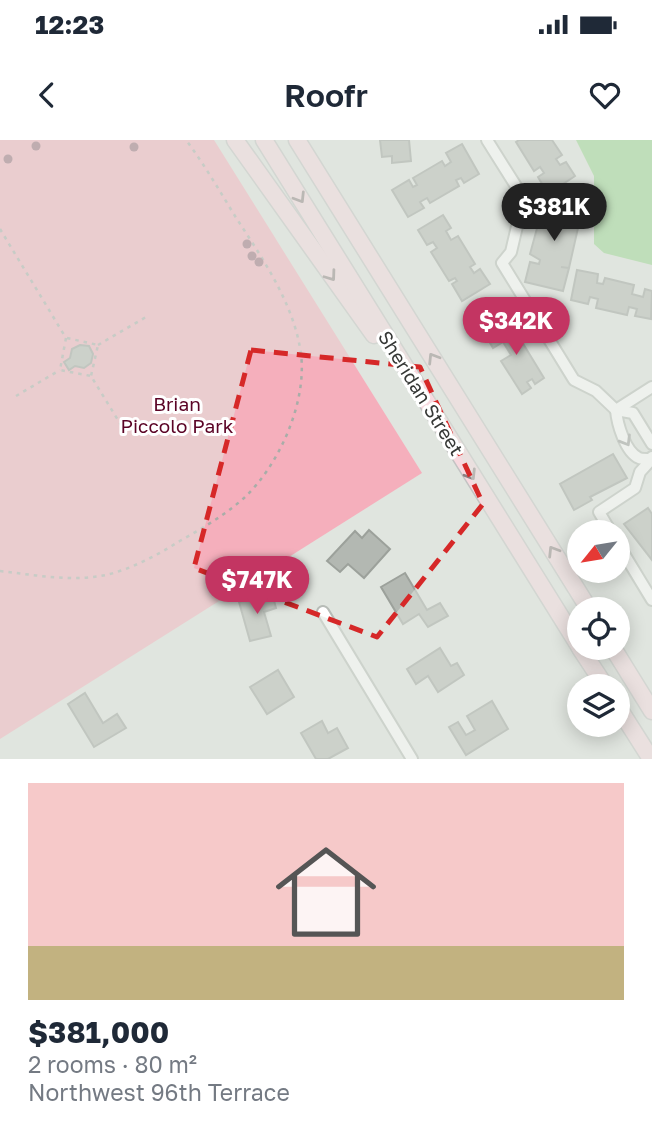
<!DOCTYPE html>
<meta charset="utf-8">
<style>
body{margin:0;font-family:"Golos Text",sans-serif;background:#f6f6f7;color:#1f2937;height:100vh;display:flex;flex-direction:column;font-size:26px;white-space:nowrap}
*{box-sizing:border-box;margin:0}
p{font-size:23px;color:#747a83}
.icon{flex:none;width:38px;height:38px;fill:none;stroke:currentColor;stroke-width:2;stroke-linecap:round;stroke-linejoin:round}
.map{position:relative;height:619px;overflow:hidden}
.side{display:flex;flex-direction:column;background:#fff;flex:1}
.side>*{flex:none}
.needle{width:46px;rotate:240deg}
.controls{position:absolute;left:567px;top:380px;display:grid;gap:14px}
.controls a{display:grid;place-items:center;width:63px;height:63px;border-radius:50%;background:#fff;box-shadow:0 4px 18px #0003;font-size:35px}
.price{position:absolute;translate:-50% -60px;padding:0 16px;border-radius:24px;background:#c33562;color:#fff;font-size:23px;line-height:46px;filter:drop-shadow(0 2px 4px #0008)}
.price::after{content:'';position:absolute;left:50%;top:42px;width:21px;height:16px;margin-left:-10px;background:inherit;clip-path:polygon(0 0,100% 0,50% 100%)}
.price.current{background:#222;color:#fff}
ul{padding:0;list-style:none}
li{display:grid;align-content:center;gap:14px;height:371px;padding:0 28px}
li+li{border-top:2px solid #e0e1e3}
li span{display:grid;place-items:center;height:217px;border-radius:0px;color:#555}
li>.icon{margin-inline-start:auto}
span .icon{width:126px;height:126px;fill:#fffc;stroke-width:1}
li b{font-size:30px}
.status{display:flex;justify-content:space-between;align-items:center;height:49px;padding:0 35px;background:#fff;direction:ltr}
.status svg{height:19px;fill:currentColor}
header{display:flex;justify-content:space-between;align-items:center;height:91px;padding:0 28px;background:#fff;font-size:32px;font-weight:600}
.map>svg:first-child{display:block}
.green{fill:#f5afbc}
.water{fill:#98d58e}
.building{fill:#b3b8b2;stroke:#9ca19b;stroke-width:2}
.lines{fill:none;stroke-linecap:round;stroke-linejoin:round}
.minor-casing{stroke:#b7bcb7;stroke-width:14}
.primary-casing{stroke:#c3c3c3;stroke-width:19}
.path{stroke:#a9ada8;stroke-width:2.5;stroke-dasharray:3.5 5;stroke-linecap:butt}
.minor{stroke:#fff;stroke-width:10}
.primary{stroke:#f7d9df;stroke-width:16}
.tree{fill:#976979}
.oneway{stroke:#8d8082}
.oneway2{stroke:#9a9c9a}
.marked{fill:none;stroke:#d62828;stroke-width:5;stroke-dasharray:14 9;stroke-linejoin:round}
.labels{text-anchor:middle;stroke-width:6;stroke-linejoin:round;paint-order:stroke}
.street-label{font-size:19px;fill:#363836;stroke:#fff}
.park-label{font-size:19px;fill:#5b0426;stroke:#fff}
</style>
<div class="status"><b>12:23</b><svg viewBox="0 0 49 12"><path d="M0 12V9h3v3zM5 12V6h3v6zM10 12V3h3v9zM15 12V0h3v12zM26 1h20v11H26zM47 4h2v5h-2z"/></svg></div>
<header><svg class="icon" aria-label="back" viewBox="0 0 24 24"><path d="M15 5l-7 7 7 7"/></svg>Roofr<svg class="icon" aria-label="heart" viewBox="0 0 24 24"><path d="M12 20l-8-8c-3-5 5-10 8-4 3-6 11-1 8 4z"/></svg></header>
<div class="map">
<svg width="652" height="619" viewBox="0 0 652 619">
<rect width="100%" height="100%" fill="#e0e5df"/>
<path class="green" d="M0 0H214L422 333 0 599Z"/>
<path class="water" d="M576 0H652V125L604 113 594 104V36Z"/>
<g class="building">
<path d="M380 0H409L411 21 392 23V16L382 17Z"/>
<path d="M519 0H552L562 15 556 19 560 25 566 22 575 36 548 54 538 37 544 33 540 27 534 31 516 2Z"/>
<path d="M462 4 479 34 464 43 461 38 456 40 459 46 430 63 427 58 420 62 424 68 408 77 392 50 409 40 413 47 417 45 413 38 442 21 445 26 451 22 446 13Z"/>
<path d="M542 56 582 66 577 86H569L578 88 569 128 561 127 569 128 563 151 525 142 530 122 539 124 540 120 530 114 539 81 547 83 548 81 536 78Z"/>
<path d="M443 75 451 88 446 91 451 100 458 96 475 124 470 127 474 133 480 129 490 144 462 161 452 144 457 141 455 138 449 141 431 112 437 108 433 102 427 105 418 90Z"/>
<path d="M577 130 598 134 597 143 603 144 605 138 634 145 632 154 643 157 645 149 652 151 651 179 635 176 637 169 629 167 627 175 596 168 598 159 590 157 588 164 571 160Z"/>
<path d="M510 180 520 197 513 201 516 206 522 202 544 238 535 244 532 239 527 242 531 248 522 254 501 221 511 215 503 202 493 208 486 196Z"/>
<path d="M80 205 89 206 93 214 91 223 84 228 75 226 69 230 64 222 70 218 72 209Z"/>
<path d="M613 314 627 338 590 357 592 360 574 370 560 344Z"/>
<path d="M648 368 652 374V420L624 384Z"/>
<path d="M369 390 390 409 364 438 348 424 340 432 327 421 355 391 362 398Z"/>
<path d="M405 433 427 470 440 463 448 476 428 487 419 474 403 484 381 447Z"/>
<path d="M272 453 276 468 264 472 271 496 250 501 239 462Z"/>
<path d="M440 508 451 526 457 523 464 535 438 552 428 536 416 544 407 529Z"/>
<path d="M278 530 294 557 267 574 250 547Z"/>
<path d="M85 553 103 583 117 574 126 588 94 607 68 564Z"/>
<path d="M492 561 508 589 466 615 449 587 458 582 466 595 475 590 467 576Z"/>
<path d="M322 581 328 593 337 588 348 608 328 619H316L301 593Z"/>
</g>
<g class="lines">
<defs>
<g id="minor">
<path d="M487 0 521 54 522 65 511 112 502 123 574 240 596 251 616 270"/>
<path d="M616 270C617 283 625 312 639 318 641 319 648 319 651 319L652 317"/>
<path d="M616 270 633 273 652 304"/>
<path d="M616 270 652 247"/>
<path d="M611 392 599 372 635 348 640 332 652 319"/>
<path d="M618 404 652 460"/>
<path d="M323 472 412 619"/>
</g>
<g id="primary">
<path d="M235 0 374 195"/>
<path d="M264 0 579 506"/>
<path d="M297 0 589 469"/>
<path d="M580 508 605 546"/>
<path d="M613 508 652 571"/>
<path d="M618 567 651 619"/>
</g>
</defs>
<use href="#minor" class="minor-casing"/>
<use href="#primary" class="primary-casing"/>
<g class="path">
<path d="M0 89 66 198 60 230 91 236 121 285"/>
<path d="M67 198 98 205 91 236"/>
<path d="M98 205 146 177"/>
<path d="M16 256 60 230"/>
<path d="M0 431C35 435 71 442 106 435 131 429 156 416 178 402 201 389 224 376 244 358 279 325 307 263 301 214 294 163 262 118 235 76 219 50 204 24 186 0"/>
</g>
<use href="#minor" class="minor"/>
<use href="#primary" class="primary"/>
</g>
<g class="tree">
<circle cx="36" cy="6" r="4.5"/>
<circle cx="134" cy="7" r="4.5"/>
<circle cx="8" cy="19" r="4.5"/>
<circle cx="247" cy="104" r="4.5"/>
<circle cx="252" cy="116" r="4.5"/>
<circle cx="259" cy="122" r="4.5"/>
</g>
<defs><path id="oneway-chevron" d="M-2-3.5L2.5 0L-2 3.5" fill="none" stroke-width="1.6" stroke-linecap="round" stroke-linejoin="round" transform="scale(1.75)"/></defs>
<g class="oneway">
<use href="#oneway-chevron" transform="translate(300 58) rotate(58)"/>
<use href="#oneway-chevron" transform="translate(331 136) rotate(54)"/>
<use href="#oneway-chevron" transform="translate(433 218) rotate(-122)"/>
<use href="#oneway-chevron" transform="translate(471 335) rotate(58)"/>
<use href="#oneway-chevron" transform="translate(553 411) rotate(-122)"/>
</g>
<use class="oneway2" href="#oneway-chevron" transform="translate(626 301) rotate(59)"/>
<path d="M0 0H652V619H0ZM251 210 420 227 483 364 377 497 194 428Z" fill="#e0e5df" fill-opacity=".55" fill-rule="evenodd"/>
<path class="marked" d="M251 210 420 227 483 364 377 497 194 428Z"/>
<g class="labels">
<g class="street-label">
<text transform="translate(421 253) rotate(58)" y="7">Sheridan Street</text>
</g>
<g class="park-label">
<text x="177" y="271">Brian<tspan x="177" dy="22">Piccolo Park</tspan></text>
</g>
</g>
</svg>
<div class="controls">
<a><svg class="needle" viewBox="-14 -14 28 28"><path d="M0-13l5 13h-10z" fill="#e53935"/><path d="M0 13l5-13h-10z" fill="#747a83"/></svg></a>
<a><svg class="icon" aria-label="locate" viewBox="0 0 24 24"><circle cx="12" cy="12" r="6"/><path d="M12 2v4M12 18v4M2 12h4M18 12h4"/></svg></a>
<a><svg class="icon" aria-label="layers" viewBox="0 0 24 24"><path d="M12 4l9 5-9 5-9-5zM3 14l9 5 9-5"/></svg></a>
</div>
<b class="price current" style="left:554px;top:103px">$381K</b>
<b class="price" style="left:516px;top:217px">$342K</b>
<b class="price" style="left:257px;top:476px">$747K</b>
</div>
<section class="side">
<ul>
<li><span style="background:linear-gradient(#f6c9c9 75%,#c2b280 0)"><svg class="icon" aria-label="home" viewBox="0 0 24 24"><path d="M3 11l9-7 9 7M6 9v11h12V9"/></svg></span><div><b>$381,000</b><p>2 rooms · 80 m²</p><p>Northwest 96th Terrace</p></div></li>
</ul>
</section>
